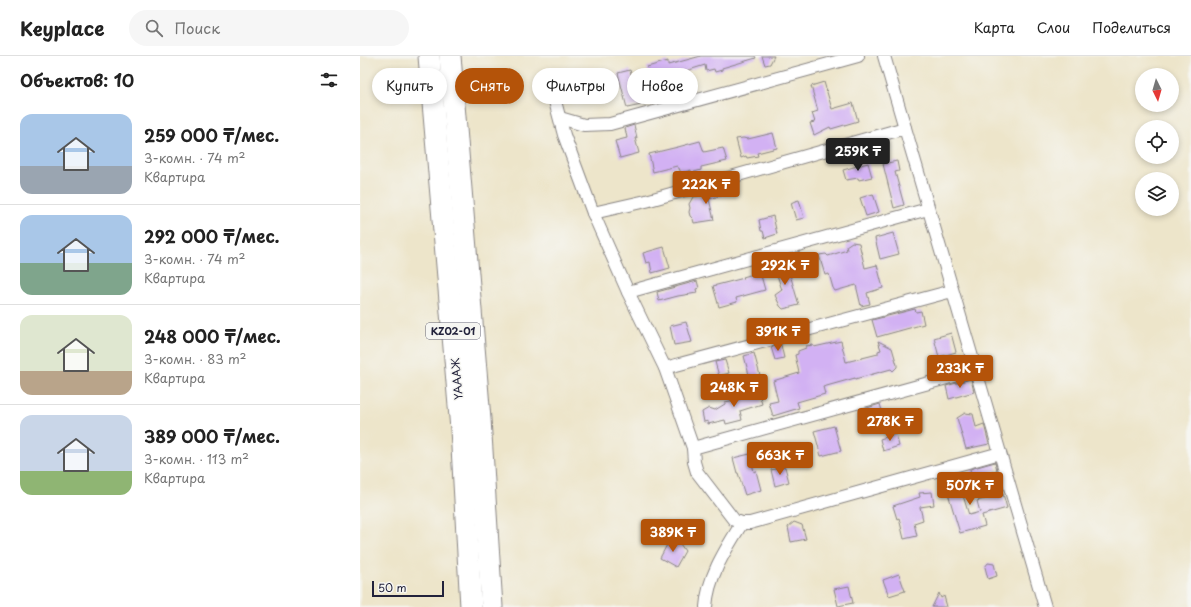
<!DOCTYPE html>
<html lang="ru">
<meta charset="utf-8">
<style>
body{margin:0;font-family:"Playpen Sans",sans-serif;background:#f6f6f6;color:#222;height:100vh;display:flex;flex-direction:column;font-size:15px;white-space:nowrap}
*{box-sizing:border-box;margin:0}
p{font-size:13px;color:#767676}
.icon{flex:none;width:22px;height:22px;fill:none;stroke:currentColor;stroke-width:2;stroke-linecap:round;stroke-linejoin:round}
.map{position:relative;flex:1;overflow:hidden}
.side{display:flex;flex-direction:column;background:#fff;width:360px}
.side>*{flex:none}
.hud{position:absolute;left:12px;top:12px;width:380px;height:36px;display:flex;gap:8px}
.needle{width:26px;rotate:175deg}
.tools{position:absolute;left:775px;top:12px;display:grid;gap:8px}
.tools a{display:grid;place-items:center;width:44px;height:44px;border-radius:50%;background:#fff;box-shadow:0 2px 6px #0003;font-size:20px}
.scale{position:absolute;left:12px;bottom:10px;width:72px;box-sizing:border-box;padding-left:4px;border:2px solid #22223b;border-top:0;font-size:11px;line-height:14px;white-space:nowrap;color:#22223b;-webkit-text-stroke:3px #f6f6f2;paint-order:stroke}
.price{position:absolute;translate:-50% -34px;padding:0 9px;border-radius:4px;background:#b45309;color:#fff;font-size:13px;line-height:26px;filter:drop-shadow(0 1px 2px #0008)}
.price::after{content:'';position:absolute;left:50%;top:24px;width:12px;height:9px;margin-left:-6px;background:inherit;clip-path:polygon(0 0,100% 0,50% 100%)}
.price.on{background:#222;color:#fff}
ul{padding:0;list-style:none}
li{display:flex;align-items:center;gap:12px;height:100px;padding:0 20px}
li+li{border-top:1px solid #e0e0e0}
li span{display:grid;place-items:center;flex:none;width:112px;height:80px;border-radius:12px;color:#555}
li>.icon{margin-inline-start:auto}
span .icon{width:48px;height:48px;fill:#fffc;stroke-width:1}
li b{font-size:17px}
h2{display:flex;justify-content:space-between;align-items:center;height:48px;padding:0 20px;font-size:17px}
.chip{padding:0 14px;border-radius:18px;background:#fff;box-shadow:0 2px 6px #0003;font-size:14px;line-height:36px}
.chip.on{background:#b45309;color:#fff}
header{display:flex;align-items:center;gap:24px;box-sizing:border-box;height:56px;padding:0 20px;background:#fff;border-bottom:1px solid #e0e0e0}
header strong{font-size:19px}
nav{display:flex;gap:22px;margin-inline-start:auto;font-size:14px}
.search{width:280px;height:36px;background:#f6f6f6;display:flex;align-items:center;gap:10px;box-sizing:border-box;padding:0 14px;border-radius:22px;color:#767676;font-size:15px}
main{display:flex;flex:1;min-height:0}
.map>svg:first-child{display:block}
.building{fill:#d2b1f3}
.lines{fill:none;stroke-linecap:round;stroke-linejoin:round}
.minor-casing{stroke:#888482;stroke-width:14}
.motorway-casing{stroke:#888482;stroke-width:23}
.minor{stroke:#fff;stroke-width:12}
.motorway{stroke:#fff;stroke-width:21}
.labels{text-anchor:middle;stroke-width:3;stroke-linejoin:round;paint-order:stroke}
.shield{fill:#f6f6f2;stroke:#626272;stroke-width:1}
.shield-label{font-size:10px;font-weight:bold;fill:#22223b}
.street-label{font-size:11px;fill:#22223b;stroke:#f6f6f2}
</style>
<header>
<strong>Keyplace</strong>
<div class="search"><svg class="icon" aria-label="search" viewBox="0 0 24 24"><circle cx="10" cy="10" r="6"/><path d="M15 15l6 6"/></svg>Поиск</div>
<nav><a>Карта</a><a>Слои</a><a>Поделиться</a></nav>
</header>
<main>
<section class="side">
<h2>Объектов: 10<svg class="icon" aria-label="filters" viewBox="0 0 24 24"><path d="M4 7h16M4 17h16"/><circle cx="9" cy="7" r="2"/><circle cx="15" cy="17" r="2"/></svg></h2>
<ul>
<li><span style="background:linear-gradient(#a9c7e8 65%,#9aa5b1 0)"><svg class="icon" aria-label="home" viewBox="0 0 24 24"><path d="M3 11l9-7 9 7M6 9v11h12V9"/></svg></span><div><b>259 000 ₸/мес.</b><p>3-комн. · 74 m²</p><p>Квартира</p></div></li>
<li><span style="background:linear-gradient(#a9c7e8 60%,#7fa58c 0)"><svg class="icon" aria-label="home" viewBox="0 0 24 24"><path d="M3 11l9-7 9 7M6 9v11h12V9"/></svg></span><div><b>292 000 ₸/мес.</b><p>3-комн. · 74 m²</p><p>Квартира</p></div></li>
<li><span style="background:linear-gradient(#dfe7d0 70%,#b9a48a 0)"><svg class="icon" aria-label="home" viewBox="0 0 24 24"><path d="M3 11l9-7 9 7M6 9v11h12V9"/></svg></span><div><b>248 000 ₸/мес.</b><p>3-комн. · 83 m²</p><p>Квартира</p></div></li>
<li><span style="background:linear-gradient(#c9d6e8 70%,#8fb573 0)"><svg class="icon" aria-label="home" viewBox="0 0 24 24"><path d="M3 11l9-7 9 7M6 9v11h12V9"/></svg></span><div><b>389 000 ₸/мес.</b><p>3-комн. · 113 m²</p><p>Квартира</p></div></li>
</ul>
</section>
<div class="map">
<svg width="831" height="551" viewBox="0 0 831 551">
<rect width="100%" height="100%" fill="#f6f6f2"/>
<filter id="ink" filterUnits="userSpaceOnUse"><feTurbulence type="fractalNoise" baseFrequency=".025" numOctaves="2"/><feDisplacementMap in="SourceGraphic" scale="8" xChannelSelector="R" yChannelSelector="G"/><feConvolveMatrix kernelMatrix="1 2 1 2 8 2 1 2 1" color-interpolation-filters="sRGB"/></filter>
<filter id="wash" filterUnits="userSpaceOnUse"><feTurbulence type="fractalNoise" baseFrequency=".012" numOctaves="4" result="noise"/><feDisplacementMap in="SourceGraphic" scale="16" xChannelSelector="R" yChannelSelector="G"/><feGaussianBlur stdDeviation="0.9" result="paint"/><feColorMatrix in="noise" values="0 0 0 0 0 0 0 0 0 0 0 0 0 0 0 0 0 1.4 0 .05"/><feComposite in="paint" operator="in"/></filter>
<g filter="url(#wash)">
<rect width="100%" height="100%" fill="#ede5ca"/>
<g id="blocks">
<g class="building">
<path d="M341 0H395L396 2 362 12V14L355 16 354 13 346 15 345 9 300 23 304 37 290 41 291 47 267 52 258 17 270 14 273 25 290 22 287 11 308 5V9Z"/>
<path d="M402 0H414L410 8 405 9Z"/>
<path d="M464 26 472 53 493 47 498 65 471 73 470 71 454 79 450 67 455 66 452 57 458 55 451 30Z"/>
<path d="M274 69 277 82H275L279 97 260 102 255 85 267 82 265 72Z"/>
<path d="M413 77 417 92 397 97 398 100 387 102 386 100 381 102 376 83 383 82 388 83Z"/>
<path d="M340 85 344 96 363 92 367 105 341 111V114L331 117V114L321 117 319 112H318L317 110 293 116 289 98 318 91Z"/>
<path d="M537 105 539 115 535 116 544 149 534 152 523 108Z"/>
<path d="M508 107 512 121 499 124 498 122 486 124 483 114Z"/>
<path d="M369 129 371 137 349 143 354 164 334 167 333 163 330 160 329 156 330 152 329 148 333 141 343 139 342 137Z"/>
<path d="M513 138 519 156 506 160 500 142Z"/>
<path d="M439 144 444 162 436 164 431 147 435 145Z"/>
<path d="M413 160 417 178 405 182 403 175H401L399 164Z"/>
<path d="M533 177 539 198 520 203 515 182Z"/>
<path d="M492 186 499 187 505 212 517 209 523 232 507 237 510 248 501 250 496 229 475 235 473 232 469 218 465 219 459 199 466 198 468 200 487 194 486 190Z"/>
<path d="M304 191 310 212 292 217 290 206 286 207 283 197Z"/>
<path d="M419 203 426 205 439 249 423 253 420 250 415 239 422 234 414 210Z"/>
<path d="M400 216 405 234 376 242 377 246 359 251 353 230 384 222 383 221Z"/>
<path d="M337 225 339 232 336 233 337 237 318 240 299 245 297 236Z"/>
<path d="M555 253 556 256 561 255 564 268 517 281 512 264Z"/>
<path d="M326 266 332 286 314 289 310 270Z"/>
<path d="M591 277 596 296 579 301 574 282Z"/>
<path d="M481 285 486 306 518 298V295L521 294 518 285 532 292 537 309V311L533 315 531 313 495 323V322L463 331 465 338 437 346 439 352 413 360 409 347 418 345 413 325 439 317 435 299 438 298V295L446 292V290L453 289 454 291Z"/>
<path d="M421 289 424 302 415 304 411 291Z"/>
<path d="M394 297 402 327 392 330 384 300Z"/>
<path d="M365 304 369 317 359 320 355 306Z"/>
<path d="M611 323 614 336 589 343 586 330Z"/>
<path d="M397 330 402 348 380 355 382 364 366 368 365 364 348 368V365L344 366 342 356 349 352 355 354 365 348V346L380 343 378 336Z"/>
<path d="M520 348 524 362 508 367 504 353Z"/>
<path d="M605 357 613 358 616 371 624 368 629 388 606 393 597 362Z"/>
<path d="M474 370 481 395 461 400 454 375Z"/>
<path d="M536 378 539 390 523 395 520 383Z"/>
<path d="M390 398 394 416 396 415 401 434 385 439 378 417H377L373 402Z"/>
<path d="M635 406 637 414 630 416 631 420 612 425 610 413Z"/>
<path d="M425 411 429 426 415 430 411 414Z"/>
<path d="M596 417 609 459 620 456 617 445 643 438 647 452 622 459 625 470 600 477 583 421Z"/>
<path d="M572 436 574 449 560 451 563 464 554 467 557 480 544 483 539 462 537 463 533 450 560 441 559 437Z"/>
<path d="M434 466 442 469 446 483 431 486 428 471Z"/>
<path d="M309 485H318L325 495 316 511 300 502Z"/>
<path d="M628 507 634 508 637 520 628 523 625 511Z"/>
<path d="M539 518 545 535 529 540 523 524Z"/>
<path d="M489 530 493 547 478 550 474 533Z"/>
<path d="M579 537 581 542 584 540 587 551H572Z"/>
</g>
</g>
</g>
<g filter="url(#ink)">
<use href="#blocks" fill-opacity="0" stroke="#888482" stroke-width="1"/>
<g class="lines">
<defs>
<g id="minor">
<path d="M524 0 685 551"/>
<path d="M188 19 204 79 233 157 268 236 305 312 333 392 334 406 337 416 374 464 382 467H390L640 397"/>
<path d="M200 62 224 69 250 68 498 0"/>
<path d="M233 157 286 145 545 72"/>
<path d="M268 236 568 153"/>
<path d="M305 312 592 235"/>
<path d="M333 392 616 314"/>
<path d="M346 551C348 520 366 493 382 467"/>
</g>
<g id="motorway">
<path d="M69 0 101 373 111 551"/>
<path d="M90 0 120 363 132 551"/>
</g>
</defs>
<use href="#minor" class="minor-casing"/>
<use href="#motorway" class="motorway-casing"/>
<use href="#minor" class="minor"/>
<use href="#motorway" class="motorway"/>
</g>
</g>
<g class="labels">
<rect class="shield" x="66" y="267" width="54" height="16" rx="3"/>
<g class="shield-label">
<text x="93" y="279">KZ02-01</text>
</g>
<g class="street-label">
<text transform="translate(97 323) rotate(-95)" y="4">ҮАААЖ</text>
</g>
</g>
</svg>
<div class="tools">
<a><svg class="needle" viewBox="-14 -14 28 28"><path d="M0-13l5 13h-10z" fill="#e53935"/><path d="M0 13l5-13h-10z" fill="#767676"/></svg></a>
<a><svg class="icon" aria-label="locate" viewBox="0 0 24 24"><circle cx="12" cy="12" r="6"/><path d="M12 2v4M12 18v4M2 12h4M18 12h4"/></svg></a>
<a><svg class="icon" aria-label="layers" viewBox="0 0 24 24"><path d="M12 4l9 5-9 5-9-5zM3 14l9 5 9-5"/></svg></a>
</div>
<div class="scale">50 m</div>
<b class="price on" style="left:498px;top:116px">259K ₸</b>
<b class="price" style="left:346px;top:149px">222K ₸</b>
<b class="price" style="left:425px;top:230px">292K ₸</b>
<b class="price" style="left:418px;top:296px">391K ₸</b>
<b class="price" style="left:600px;top:333px">233K ₸</b>
<b class="price" style="left:374px;top:352px">248K ₸</b>
<b class="price" style="left:530px;top:386px">278K ₸</b>
<b class="price" style="left:420px;top:420px">663K ₸</b>
<b class="price" style="left:610px;top:450px">507K ₸</b>
<b class="price" style="left:313px;top:497px">389K ₸</b>
<div class="hud">
<a class="chip">Купить</a>
<a class="chip on">Снять</a>
<a class="chip">Фильтры</a>
<a class="chip">Новое</a>
</div>
</div>
</main>
